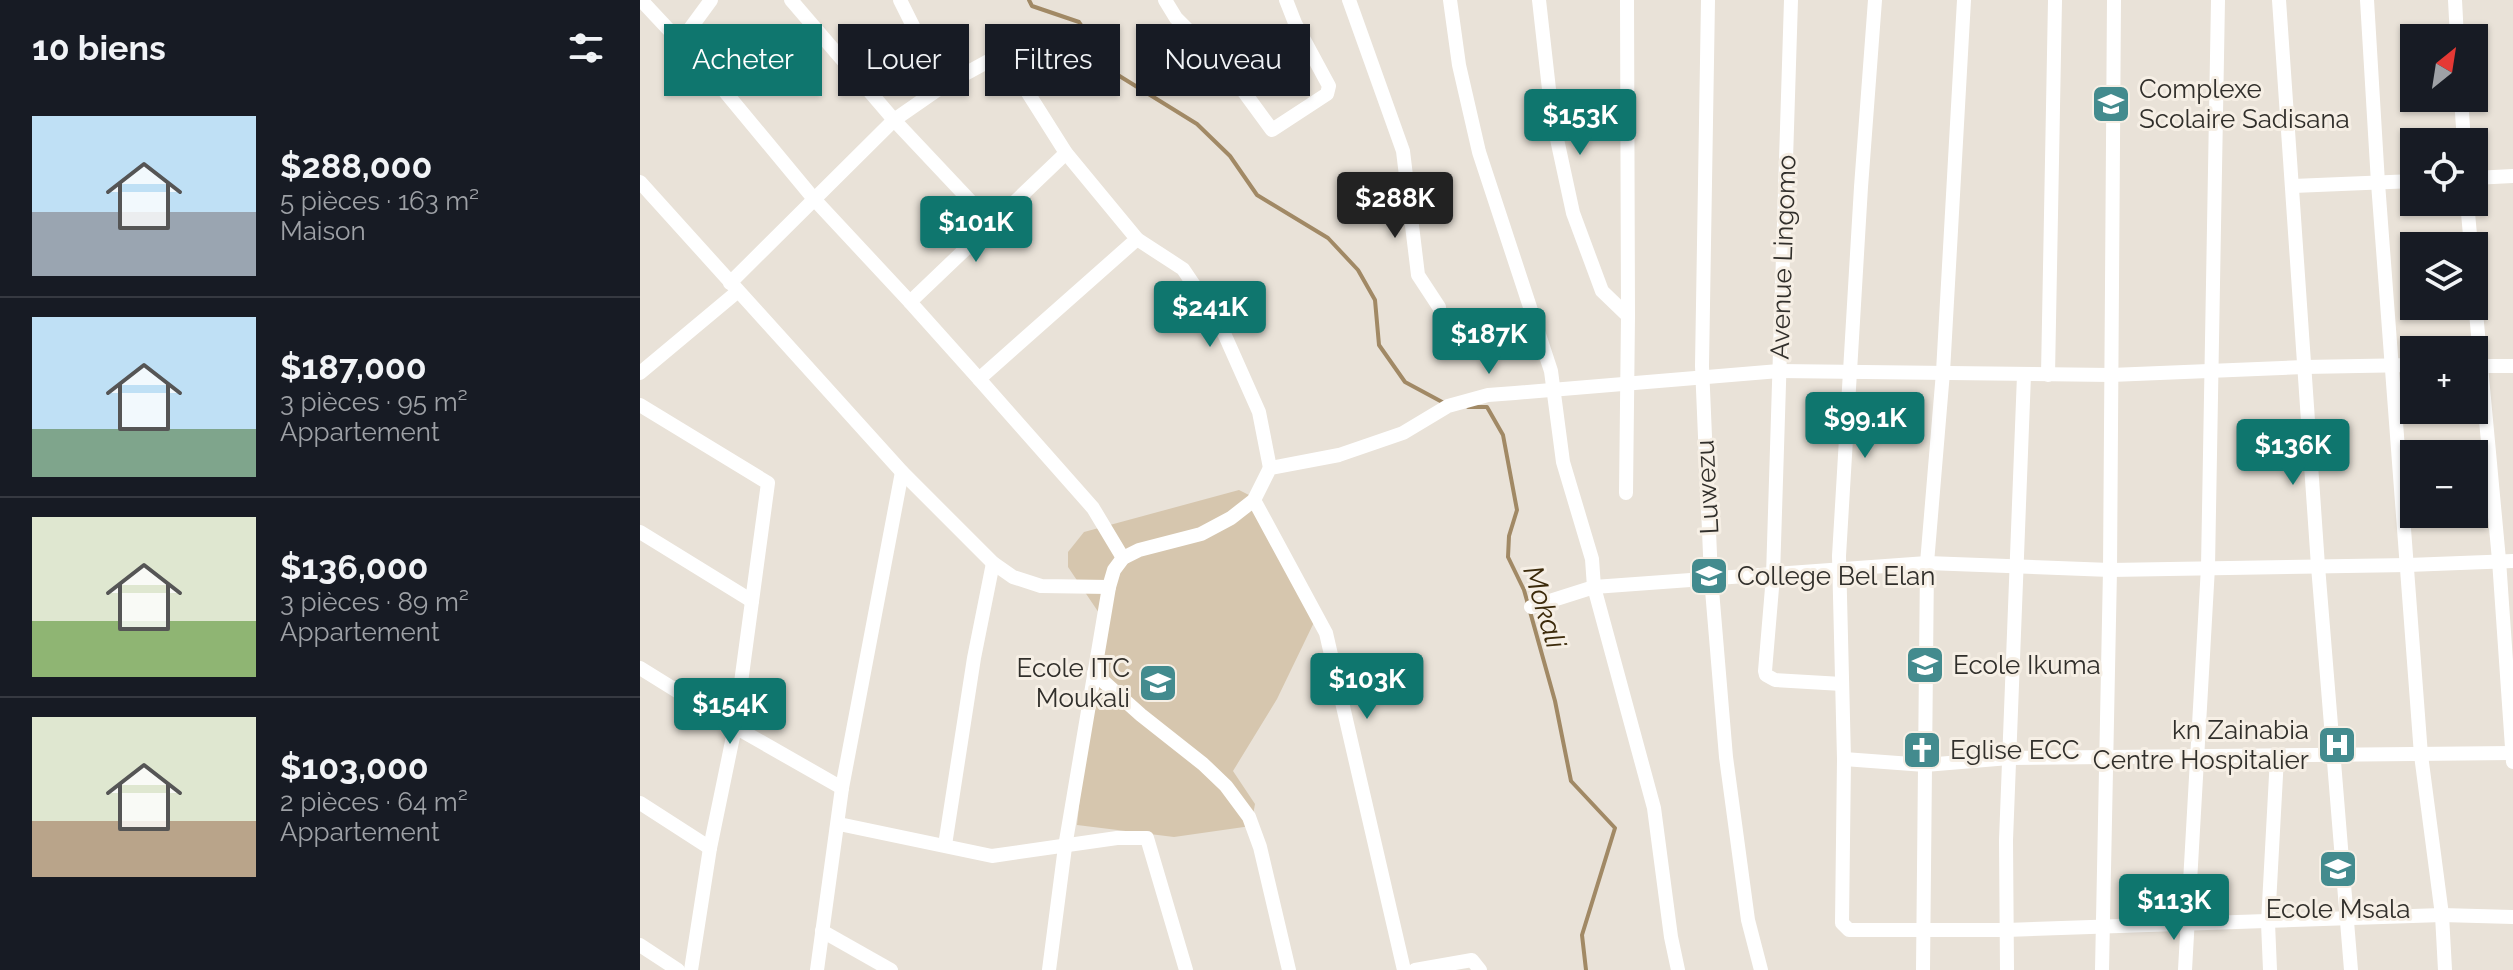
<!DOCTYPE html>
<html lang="fr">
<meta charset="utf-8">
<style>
body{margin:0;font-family:Raleway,sans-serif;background:#242831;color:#f1f3f6;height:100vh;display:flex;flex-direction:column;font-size:30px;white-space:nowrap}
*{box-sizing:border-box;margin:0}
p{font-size:26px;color:#9ea1a6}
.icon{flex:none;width:44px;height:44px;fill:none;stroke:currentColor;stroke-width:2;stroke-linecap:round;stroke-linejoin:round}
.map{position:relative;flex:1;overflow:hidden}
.drawer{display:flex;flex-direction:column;background:#171b24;width:640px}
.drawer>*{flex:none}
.banner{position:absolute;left:24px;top:24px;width:760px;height:72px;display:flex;gap:16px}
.needle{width:52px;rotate:30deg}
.fabs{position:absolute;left:1760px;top:24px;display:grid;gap:16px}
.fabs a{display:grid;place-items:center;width:88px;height:88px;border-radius:0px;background:#171b24;box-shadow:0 2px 6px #0004;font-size:40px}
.price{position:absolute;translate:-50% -68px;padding:0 18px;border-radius:8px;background:#0f766e;color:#fff;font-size:26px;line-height:52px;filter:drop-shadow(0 2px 4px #0008)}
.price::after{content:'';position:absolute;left:50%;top:48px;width:24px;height:18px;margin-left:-12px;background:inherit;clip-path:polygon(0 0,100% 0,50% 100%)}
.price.active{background:#222;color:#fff}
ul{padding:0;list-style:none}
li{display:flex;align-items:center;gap:24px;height:200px;padding:0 32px}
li+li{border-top:2px solid #363941}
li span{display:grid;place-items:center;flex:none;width:224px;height:160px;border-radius:0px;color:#555}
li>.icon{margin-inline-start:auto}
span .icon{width:96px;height:96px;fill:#fffc;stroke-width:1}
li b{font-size:34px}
h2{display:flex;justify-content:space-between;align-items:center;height:96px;padding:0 32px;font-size:34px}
.pill{padding:0 28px;border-radius:0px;background:#171b24;box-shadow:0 2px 6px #0004;font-size:28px;line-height:72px}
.pill.active{background:#0f766e;color:#fff}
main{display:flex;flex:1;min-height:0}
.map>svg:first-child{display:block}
.green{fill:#d6c6ae}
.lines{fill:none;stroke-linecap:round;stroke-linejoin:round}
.stream{stroke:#a18965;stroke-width:4}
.minor{stroke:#fff;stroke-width:14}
.labels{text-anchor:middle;stroke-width:6;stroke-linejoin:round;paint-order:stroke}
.poi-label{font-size:26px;fill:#312f2b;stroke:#f6efe5;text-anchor:start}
.street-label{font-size:26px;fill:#312f2b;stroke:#f6efe5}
.water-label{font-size:28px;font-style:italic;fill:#3c2a0a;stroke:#f6efe5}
</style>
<main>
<section class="drawer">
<h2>10 biens<svg class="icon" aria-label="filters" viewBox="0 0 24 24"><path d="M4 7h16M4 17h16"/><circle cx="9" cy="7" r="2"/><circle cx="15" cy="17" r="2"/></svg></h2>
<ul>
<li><span style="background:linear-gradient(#bfe0f5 60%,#9aa5b1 0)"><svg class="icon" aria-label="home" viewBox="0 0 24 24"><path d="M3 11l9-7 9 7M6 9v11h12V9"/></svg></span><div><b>$288,000</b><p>5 pièces · 163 m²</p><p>Maison</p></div></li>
<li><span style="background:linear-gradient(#bfe0f5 70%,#7fa58c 0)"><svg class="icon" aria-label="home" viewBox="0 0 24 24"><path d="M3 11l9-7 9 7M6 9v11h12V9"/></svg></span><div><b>$187,000</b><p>3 pièces · 95 m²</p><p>Appartement</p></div></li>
<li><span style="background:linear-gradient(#dfe7d0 65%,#8fb573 0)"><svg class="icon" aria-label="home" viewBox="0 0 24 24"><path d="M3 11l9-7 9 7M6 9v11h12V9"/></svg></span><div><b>$136,000</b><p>3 pièces · 89 m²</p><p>Appartement</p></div></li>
<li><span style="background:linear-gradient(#dfe7d0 65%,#b9a48a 0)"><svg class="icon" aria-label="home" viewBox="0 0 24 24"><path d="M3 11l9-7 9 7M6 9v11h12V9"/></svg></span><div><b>$103,000</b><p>2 pièces · 64 m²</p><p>Appartement</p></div></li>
</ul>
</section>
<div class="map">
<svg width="1873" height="970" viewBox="0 0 1873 970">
<rect width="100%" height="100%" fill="#e9e2d8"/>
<path class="green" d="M599 490 619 500 678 614 637 699 593 771 615 804 611 826 534 837 437 825 459 613 428 567V552L444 532Z"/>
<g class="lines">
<g class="stream">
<path d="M389 0 392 6 439 22 473 72 557 124 590 156 617 195 688 238 718 270 735 300 739 345 765 382 804 403"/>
<path d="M828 407H847L863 435 877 510 869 536 868 557 884 590 915 701 931 781 975 828 942 935 946 970"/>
</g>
<g class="minor">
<path d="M1 0 72 76 174 199 270 302"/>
<path d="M151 0 254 120 351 223"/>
<path d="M260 0 303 86"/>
<path d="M525 0 536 18 588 70 632 130 687 94 689 86 655 23 646 0"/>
<path d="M709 0 763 151 778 275 799 307"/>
<path d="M810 0 819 65 839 152 911 371 923 462 952 559 954 587 1014 808 1031 937 1038 970"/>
<path d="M899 0 912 116 933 213 962 291 988 316"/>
<path d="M1068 0 1062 366 1071 578 1086 757 1108 920 1121 970"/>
<path d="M1151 0 1133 576 1125 671 1126 675 1135 680 1202 684"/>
<path d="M1235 0 1221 187 1199 556 1204 759 1202 923 1209 930H1366L1802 915 1873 917"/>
<path d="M1639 0 1678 566 1711 970"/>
<path d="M1727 0 1738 183 1781 755 1802 915 1805 970"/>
<path d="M1815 0 1817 38"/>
<path d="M41 41 71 0"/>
<path d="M1821 98 1824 142"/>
<path d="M1834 178 1873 176"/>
<path d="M0 182 262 472 353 563 373 577 401 586 469 587"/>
<path d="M1653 186 1774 181"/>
<path d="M1827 202 1831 246"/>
<path d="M497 239 543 269 579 322 619 412 630 468"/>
<path d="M90 283 254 120 303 86 354 58H366L426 153 497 239 339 379 453 508 483 558"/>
<path d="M1834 291 1859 560 1873 762"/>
<path d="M1834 366H1873"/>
<path d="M0 373 97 292"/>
<path d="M1408 375 1415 0"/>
<path d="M339 379 270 302 426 153"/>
<path d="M0 405 128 483 95 727 70 848 51 970"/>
<path d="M986 493 988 316 987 0"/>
<path d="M614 500 686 633 764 970"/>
<path d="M0 532 112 601"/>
<path d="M891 607 954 587 1287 563 1470 570 1768 565 1873 561"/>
<path d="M0 668 95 727 202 788"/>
<path d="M454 673 501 715 563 764 586 786 609 817 620 847 649 970"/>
<path d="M1204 759 1285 765 1369 758 1873 753"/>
<path d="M0 803 70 848"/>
<path d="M199 824 352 856 477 838H507L546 970"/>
<path d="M305 845 334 658 353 563"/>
<path d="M182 931 251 970"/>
<path d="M0 945 38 970"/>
<path d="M177 970 202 788 262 472"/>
<path d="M409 970 425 847 469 587 474 570 483 558 499 550 561 534 591 518 614 500 630 468 699 455 763 433 808 406 848 395 875 393 1139 371 1471 375 1664 367 1774 365"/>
<path d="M775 970 832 960 840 970"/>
<path d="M1283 970 1287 563 1303 372 1324 0"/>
<path d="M1367 970 1366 840 1384 375"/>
<path d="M1462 970 1470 570 1474 0"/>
<path d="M1545 970 1568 567 1578 0"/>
<path d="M1630 970 1628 923 1637 757"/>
</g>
</g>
<defs>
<symbol id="school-square" viewBox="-11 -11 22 22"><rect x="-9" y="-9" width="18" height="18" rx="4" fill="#438b8e" stroke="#f6efe5"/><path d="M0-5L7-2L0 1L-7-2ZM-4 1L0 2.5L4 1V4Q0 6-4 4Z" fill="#fff"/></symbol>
<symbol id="hospital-square" viewBox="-11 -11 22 22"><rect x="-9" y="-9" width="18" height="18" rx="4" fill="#438b8e" stroke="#f6efe5"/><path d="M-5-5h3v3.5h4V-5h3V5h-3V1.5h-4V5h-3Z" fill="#fff"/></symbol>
<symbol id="church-square" viewBox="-11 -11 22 22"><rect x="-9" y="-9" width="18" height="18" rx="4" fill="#438b8e" stroke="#f6efe5"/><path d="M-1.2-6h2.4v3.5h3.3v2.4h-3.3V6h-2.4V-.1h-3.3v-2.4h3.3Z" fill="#fff"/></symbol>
</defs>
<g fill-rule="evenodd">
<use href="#school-square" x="1449" y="82" width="44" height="44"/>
<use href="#school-square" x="1047" y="554" width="44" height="44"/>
<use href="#school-square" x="1263" y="643" width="44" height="44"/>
<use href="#school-square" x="496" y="661" width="44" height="44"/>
<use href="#hospital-square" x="1675" y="723" width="44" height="44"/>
<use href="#church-square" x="1260" y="728" width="44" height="44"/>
<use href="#school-square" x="1676" y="847" width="44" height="44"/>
</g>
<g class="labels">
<g class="poi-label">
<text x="1499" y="98">Complexe<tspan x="1499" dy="30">Scolaire Sadisana</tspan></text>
<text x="1097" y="585">College Bel Elan</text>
<text x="1313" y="674">Ecole Ikuma</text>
<text x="490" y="677" text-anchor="end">Ecole ITC<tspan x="490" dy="30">Moukali</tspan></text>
<text x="1669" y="739" text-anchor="end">kn Zainabia<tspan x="1669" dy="30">Centre Hospitalier</tspan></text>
<text x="1310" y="759">Eglise ECC</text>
<text x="1698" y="918" text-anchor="middle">Ecole Msala</text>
</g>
<g class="street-label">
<text transform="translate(1143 257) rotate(-88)" y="9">Avenue Lingomo</text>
<text transform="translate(1067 487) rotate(-93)" y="9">Luwezu</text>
</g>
<g class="water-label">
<text transform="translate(905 607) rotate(73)" y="10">Mokali</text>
</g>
</g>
</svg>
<div class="fabs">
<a><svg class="needle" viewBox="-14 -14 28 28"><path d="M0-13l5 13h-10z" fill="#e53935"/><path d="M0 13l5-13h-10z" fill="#9ea1a6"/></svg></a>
<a><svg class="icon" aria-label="locate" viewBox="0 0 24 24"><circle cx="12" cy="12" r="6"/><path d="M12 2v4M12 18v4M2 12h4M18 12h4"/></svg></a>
<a><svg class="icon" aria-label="layers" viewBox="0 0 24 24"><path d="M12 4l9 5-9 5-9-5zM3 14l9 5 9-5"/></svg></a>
<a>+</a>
<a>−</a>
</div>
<b class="price" style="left:940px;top:157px">$153K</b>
<b class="price active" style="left:755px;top:240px">$288K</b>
<b class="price" style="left:336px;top:264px">$101K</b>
<b class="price" style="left:570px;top:349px">$241K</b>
<b class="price" style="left:849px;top:376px">$187K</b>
<b class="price" style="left:1225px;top:460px">$99.1K</b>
<b class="price" style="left:1653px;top:487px">$136K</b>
<b class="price" style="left:727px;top:721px">$103K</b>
<b class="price" style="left:90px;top:746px">$154K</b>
<b class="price" style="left:1534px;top:942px">$113K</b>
<div class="banner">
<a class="pill active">Acheter</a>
<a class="pill">Louer</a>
<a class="pill">Filtres</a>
<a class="pill">Nouveau</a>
</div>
</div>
</main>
